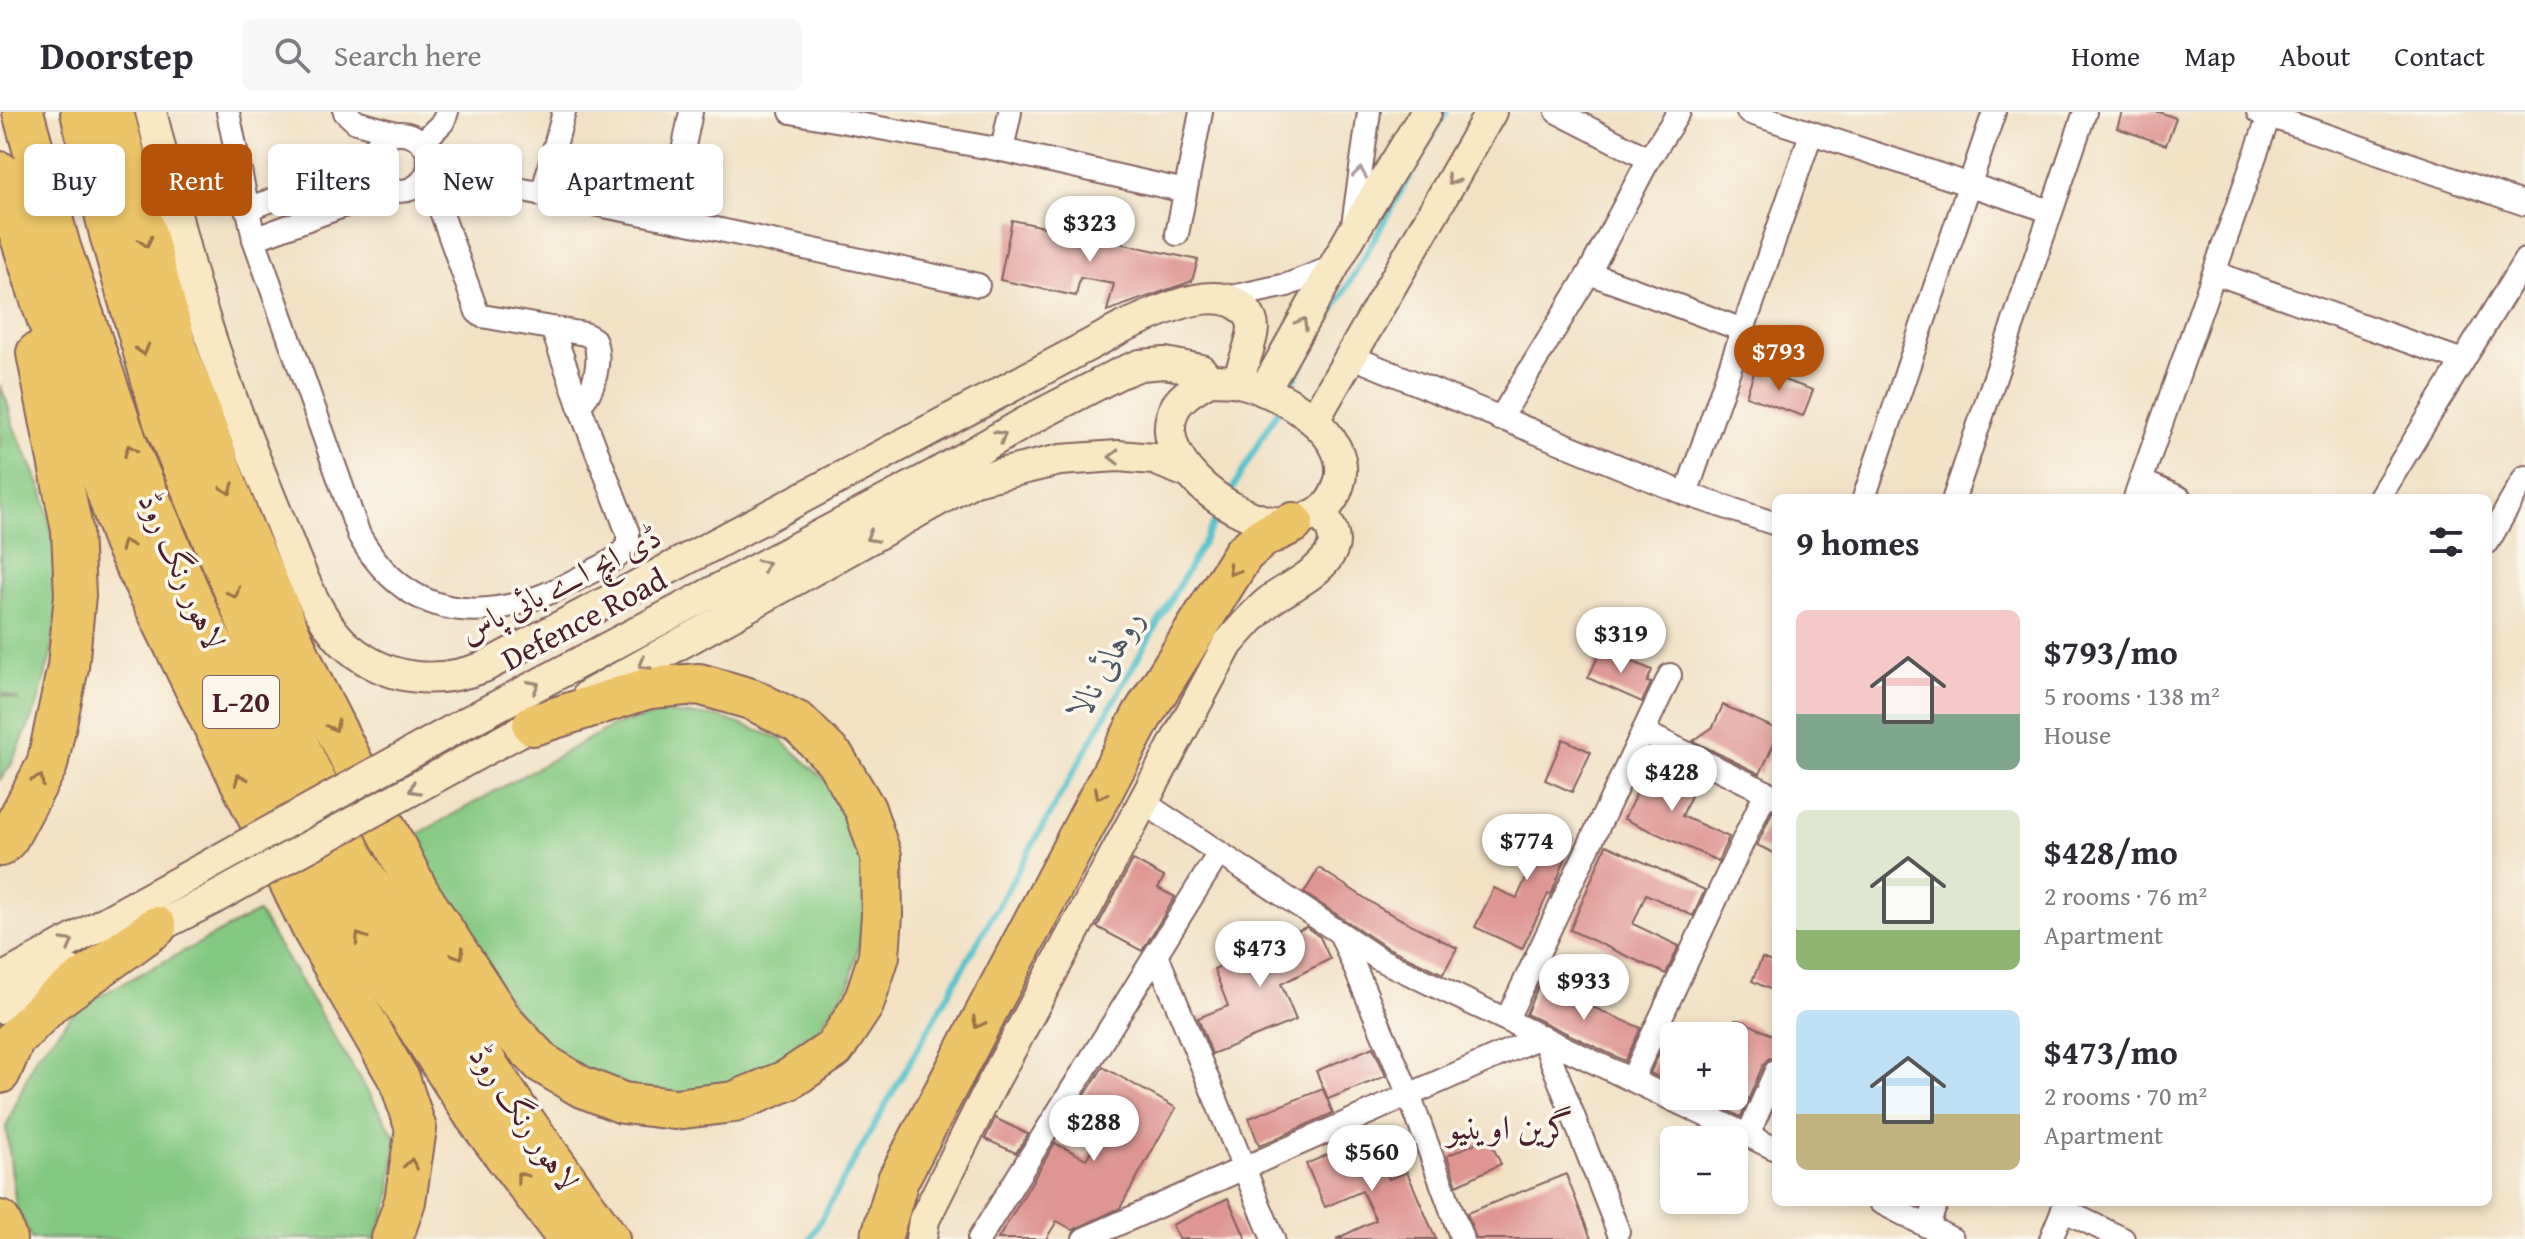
<!DOCTYPE html>
<meta charset="utf-8">
<style>
body{margin:0;font-family:"Gentium Book Plus",Amiri,serif;background:#f7f7f7;color:#2b2b33;height:100vh;display:flex;flex-direction:column;font-size:30px;white-space:nowrap}
*{box-sizing:border-box;margin:0}
p{font-size:26px;color:#7c7c81}
.icon{flex:none;width:44px;height:44px;fill:none;stroke:currentColor;stroke-width:2;stroke-linecap:round;stroke-linejoin:round}
.map{position:relative;flex:1;overflow:hidden}
.details{position:absolute;left:1772px;top:382px;width:720px;height:712px;display:flex;flex-direction:column;background:#fff;border-radius:12px;box-shadow:0 4px 12px #0003}
.details>*{flex:none}
.hud{position:absolute;left:24px;top:32px;width:760px;height:72px;display:flex;gap:16px}
.controls{position:absolute;left:1660px;top:910px;display:grid;gap:16px}
.controls a{display:grid;place-items:center;width:88px;height:88px;border-radius:12px;background:#fff;box-shadow:0 4px 12px #0003;font-size:40px}
.price{position:absolute;translate:-50% -68px;padding:0 18px;border-radius:28px;background:#fff;color:#222;font-size:26px;line-height:52px;filter:drop-shadow(0 2px 4px #0008)}
.price::after{content:'';position:absolute;left:50%;top:48px;width:24px;height:18px;margin-left:-12px;background:inherit;clip-path:polygon(0 0,100% 0,50% 100%)}
.price.selected{background:#b45309;color:#fff}
ul{padding:0;list-style:none}
li{display:flex;align-items:center;gap:24px;height:200px;padding:0 24px}
li span{display:grid;place-items:center;flex:none;width:224px;height:160px;border-radius:12px;color:#555}
li>.icon{margin-inline-start:auto}
span .icon{width:96px;height:96px;fill:#fffc;stroke-width:1}
li b{font-size:34px}
h2{display:flex;justify-content:space-between;align-items:center;height:96px;padding:0 24px;font-size:34px}
.pill{padding:0 28px;border-radius:12px;background:#fff;box-shadow:0 4px 12px #0003;font-size:28px;line-height:72px}
.pill.selected{background:#b45309;color:#fff}
header{display:flex;align-items:center;gap:48px;box-sizing:border-box;height:112px;padding:0 40px;background:#fff;border-bottom:2px solid #e1e1e2}
header strong{font-size:38px}
nav{display:flex;gap:44px;margin-inline-start:auto;font-size:28px}
.search{width:560px;height:72px;background:#f7f7f7;display:flex;align-items:center;gap:20px;box-sizing:border-box;padding:0 28px;border-radius:12px;color:#7c7c81;font-size:30px}
.map>svg:first-child{display:block}
.green{fill:#83c882;stroke:#667456;stroke-width:2}
.lines{fill:none;stroke-linecap:round;stroke-linejoin:round}
.stream{stroke:#56c3cd;stroke-width:6}
.building{fill:#df9692}
.street-casing{stroke:#856361;stroke-width:26}
.secondary-casing{stroke:#856361;stroke-width:34}
.highway-casing{stroke:#856361;stroke-width:44}
.street{stroke:#fff;stroke-width:22}
.secondary{stroke:#f8e8c3;stroke-width:30}
.highway{stroke:#edc569;stroke-width:40}
.secondary-bridge-casing{stroke:#856361;stroke-width:34;stroke-linecap:butt}
.secondary-bridge{stroke:#f8e8c3;stroke-width:30}
.oneway{stroke:#ae9aa0}
.oneway2{stroke:#a18477}
.oneway3{stroke:#9c724a}
.labels{text-anchor:middle;stroke-width:7;stroke-linejoin:round;paint-order:stroke}
.shield{fill:#fbf7ec;stroke:#7f6065;stroke-width:2}
.shield-label{font-size:30px;font-weight:bold;fill:#4a1f2b}
.street-label{font-size:32px;fill:#4a1f2b;stroke:#fbf7ec}
.water-label{font-size:34px;font-style:italic;fill:#4e5864;stroke:#fbf7ec}
.neighbourhood-label{font-size:34px;fill:#4a1f2b;stroke:#fbf7ec}
</style>
<header>
<strong>Doorstep</strong>
<div class="search"><svg class="icon" aria-label="search" viewBox="0 0 24 24"><circle cx="10" cy="10" r="6"/><path d="M15 15l6 6"/></svg>Search here</div>
<nav><a>Home</a><a>Map</a><a>About</a><a>Contact</a></nav>
</header>
<div class="map">
<svg width="2525" height="1127" viewBox="0 0 2525 1127">
<rect width="100%" height="100%" fill="#fbf7ec"/>
<filter id="ink" filterUnits="userSpaceOnUse"><feTurbulence type="fractalNoise" baseFrequency=".0125" numOctaves="2"/><feDisplacementMap in="SourceGraphic" scale="16" xChannelSelector="R" yChannelSelector="G"/><feConvolveMatrix kernelMatrix="1 2 1 2 8 2 1 2 1" color-interpolation-filters="sRGB"/></filter>
<filter id="wash" filterUnits="userSpaceOnUse"><feTurbulence type="fractalNoise" baseFrequency=".006" numOctaves="4" result="noise"/><feDisplacementMap in="SourceGraphic" scale="32" xChannelSelector="R" yChannelSelector="G"/><feGaussianBlur stdDeviation="1.8" result="paint"/><feColorMatrix in="noise" values="0 0 0 0 0 0 0 0 0 0 0 0 0 0 0 0 0 1.4 0 .05"/><feComposite in="paint" operator="in"/></filter>
<g filter="url(#wash)">
<rect width="100%" height="100%" fill="#f2e1c5"/>
<g class="green">
<path d="M0 273 7 290 14 316 43 379 61 467 51 542 37 595 11 653 0 668V583L19 588 0 580Z"/>
<path d="M663 601 716 604 779 626 834 676 863 742 865 805 850 871 815 921 775 955 726 976 674 983 613 972 566 949 523 911 409 727 612 614Z"/>
<path d="M258 800 396 1026 390 1088 375 1127H31L16 1094 6 1015 35 946 80 894Z"/>
</g>
<g class="lines">
<g class="stream">
<path d="M1288 279 1446 0"/>
<path d="M1229 383 1279 296"/>
<path d="M810 1127 1222 397"/>
</g>
</g>
<g id="blocks">
<g class="building">
<path d="M2122 0H2159L2176 6 2166 33 2117 16Z"/>
<path d="M1012 108 1198 148 1192 169 1107 199 1114 172 1080 166 1076 184 1000 168Z"/>
<path d="M1755 258 1813 278 1803 304 1746 284Z"/>
<path d="M1602 536 1652 558 1647 570 1651 571 1642 590 1588 566Z"/>
<path d="M1723 593 1776 617V627L1760 662 1693 629 1713 615Z"/>
<path d="M1563 627 1591 640 1572 680 1545 668Z"/>
<path d="M1651 651 1696 672 1682 704 1729 725 1718 749 1624 707Z"/>
<path d="M1773 698 1776 699V742L1757 733Z"/>
<path d="M1524 704 1574 726 1552 780 1550 783 1548 782 1522 837 1475 815 1494 776 1517 786 1531 755 1505 744Z"/>
<path d="M1606 733 1705 778 1693 804 1646 782 1633 812 1679 834 1666 862 1570 818Z"/>
<path d="M1133 748 1164 765 1158 776 1175 785 1142 839 1097 815Z"/>
<path d="M1319 756 1383 798 1457 836 1443 862 1386 835 1304 781Z"/>
<path d="M1306 815 1320 825 1330 847 1281 872 1296 908 1212 942 1198 906 1228 894 1214 857Z"/>
<path d="M1762 846 1776 852V880L1752 869Z"/>
<path d="M1539 872 1641 916 1625 949 1526 902Z"/>
<path d="M1735 908H1741L1776 925V945L1768 947 1763 953 1741 1005 1698 984H1734V924H1728Z"/>
<path d="M1666 927 1674 930V973L1650 961Z"/>
<path d="M1373 935 1386 964 1328 987 1316 959Z"/>
<path d="M1103 955 1176 996 1120 1096 1073 1118 1057 1109 1046 1127H998L1055 1031 1086 1047 1098 1028 1110 1008 1080 991Z"/>
<path d="M1323 977 1333 1001 1259 1034 1249 1006Z"/>
<path d="M995 1006 1028 1022 1016 1041 985 1027Z"/>
<path d="M1370 1024 1389 1067 1407 1060 1436 1127H1336L1376 1108 1362 1079 1325 1095 1306 1052Z"/>
<path d="M1488 1025 1501 1052 1457 1073 1447 1044Z"/>
<path d="M1566 1062 1591 1127H1476L1467 1101Z"/>
<path d="M1228 1086 1246 1127H1179L1172 1113Z"/>
</g>
</g>
</g>
<g filter="url(#ink)">
<use href="#blocks" fill-opacity="0" stroke="#856361" stroke-width="2"/>
<g class="lines">
<defs>
<g id="street">
<path d="M228 0 254 127 359 423C412 517 498 512 583 464 598 456 620 448 628 432V421L579 293C595 280 602 247 594 227L585 222 482 204 477 200 437 88 422 70"/>
<path d="M345 0 356 10 396 21"/>
<path d="M691 0 669 107 978 173"/>
<path d="M791 0 1002 38 1185 79"/>
<path d="M1557 0 1649 47"/>
<path d="M1748 0 2050 99"/>
<path d="M2258 0 2525 92"/>
<circle cx="400" cy="50" r="29"/>
<path d="M422 31 443 10 447 0"/>
<path d="M1002 38 1010 0"/>
<path d="M428 59 669 107"/>
<path d="M542 83 564 0"/>
<path d="M246 97 371 54"/>
<path d="M1353 113 1369 0"/>
<path d="M1177 122 1201 0"/>
<path d="M254 127 389 77"/>
<path d="M1589 161 1743 218"/>
<path d="M2215 161 2463 249"/>
<path d="M1227 186 1287 173 1333 155"/>
<path d="M552 216 579 293"/>
<path d="M1350 244 1686 382 1776 412"/>
<path d="M1500 307 1589 161 1649 47 1679 0"/>
<path d="M2141 369 2180 386"/>
<path d="M1686 382 1811 22"/>
<path d="M1864 386 1994 0"/>
<path d="M1954 386 2085 0"/>
<path d="M2135 386 2269 4"/>
<path d="M2379 386 2525 148"/>
<path d="M2488 430 2525 365"/>
<path d="M1643 620 1776 685"/>
<path d="M1143 690 1379 847 1776 1037"/>
<path d="M1340 821 1409 983 1462 1127"/>
<path d="M1156 841 1273 1127"/>
<path d="M1507 907 1670 563"/>
<path d="M1632 967 1766 680"/>
<path d="M1748 1023 1776 959"/>
<path d="M1880 1090 1952 1127"/>
<path d="M2063 1098 2123 1127"/>
<path d="M1927 1114 1937 1090"/>
<path d="M979 1127 1219 741"/>
<path d="M1084 1127 1542 924 1618 1119"/>
<path d="M2051 1127 2066 1090"/>
</g>
<g id="secondary">
<path d="M151 0C166 57 178 115 194 172 217 252 247 329 279 407 295 446 315 507 348 535 388 569 436 573 484 555L1125 214C1157 201 1217 168 1246 199 1250 204 1253 209 1253 216 1252 232 1242 253 1238 269"/>
<path d="M1209 268C1218 268 1229 268 1239 270 1279 279 1355 322 1339 372 1335 385 1327 398 1313 403 1299 409 1288 412 1272 410 1229 405 1147 344 1176 294 1184 282 1196 276 1209 268Z"/>
<path d="M1264 279 1352 122 1426 0"/>
<path d="M1314 308 1491 0"/>
<path d="M588 583 975 368 1060 348 1118 344 1154 347 1189 361"/>
<path d="M465 611 934 363 1035 305 1120 261 1140 253 1165 251 1201 258 1209 268"/>
<path d="M483 639 549 604"/>
<path d="M138 825 211 788"/>
<path d="M0 868 202 757"/>
<path d="M0 896 71 859"/>
<path d="M921 1127 924 1108 990 976 1228 532C1242 516 1255 500 1272 487 1291 474 1320 461 1331 440 1339 425 1329 412 1320 400"/>
</g>
<g id="highway">
<path d="M23 0 60 135 130 340 198 501 346 804 475 1004 568 1127"/>
<path d="M81 0 110 122 164 310 305 648 357 752 388 802 527 1013 609 1127"/>
<path d="M113 0 177 238 239 407 311 569 419 781 504 911 542 951 580 974 623 991 675 997 734 990 788 968 834 937 863 893 879 844 882 803 881 744 865 697 835 647 799 611 751 587 699 572 649 576 533 613"/>
<path d="M0 60 41 188 124 430 314 820 400 969 416 1017 405 1089 392 1127"/>
<path d="M0 734 8 726 47 653 68 555 75 483 72 418 37 241"/>
<path d="M0 961 14 928 52 890 156 815"/>
<path d="M0 1109 6 1127"/>
<path d="M881 1127 898 1068 1142 604 1243 442 1263 425 1293 411"/>
</g>
</defs>
<use href="#street" class="street-casing"/>
<use href="#secondary" class="secondary-casing"/>
<use href="#highway" class="highway-casing"/>
<use href="#street" class="street"/>
<use href="#secondary" class="secondary"/>
<use href="#highway" class="highway"/>
<defs>
<g id="secondary-bridge">
<path d="M202 757 465 611"/>
<path d="M211 788 483 639"/>
</g>
</defs>
<use href="#secondary-bridge" class="secondary-bridge-casing"/>
<use href="#secondary-bridge" class="secondary-bridge"/>
</g>
<defs><path id="oneway-chevron" d="M-2-3.5L2.5 0L-2 3.5" fill="none" stroke-width="1.6" stroke-linecap="round" stroke-linejoin="round" transform="scale(2)"/></defs>
<use class="oneway" href="#oneway-chevron" transform="translate(1360 61) rotate(-82)"/>
<g class="oneway2">
<use href="#oneway-chevron" transform="translate(1452 68) rotate(120)"/>
<use href="#oneway-chevron" transform="translate(1302 211) rotate(-61)"/>
<use href="#oneway-chevron" transform="translate(1001 324) rotate(-30)"/>
<use href="#oneway-chevron" transform="translate(1114 345) rotate(179)"/>
<use href="#oneway-chevron" transform="translate(871 425) rotate(151)"/>
<use href="#oneway-chevron" transform="translate(764 453) rotate(-28)"/>
<use href="#oneway-chevron" transform="translate(644 552) rotate(151)"/>
<use href="#oneway-chevron" transform="translate(534 574) rotate(-28)"/>
<use href="#oneway-chevron" transform="translate(414 677) rotate(151)"/>
<use href="#oneway-chevron" transform="translate(68 831) rotate(-29)"/>
</g>
<g class="oneway3">
<use href="#oneway-chevron" transform="translate(146 130) rotate(75)"/>
<use href="#oneway-chevron" transform="translate(143 238) rotate(74)"/>
<use href="#oneway-chevron" transform="translate(130 338) rotate(-111)"/>
<use href="#oneway-chevron" transform="translate(228 377) rotate(70)"/>
<use href="#oneway-chevron" transform="translate(126 433) rotate(-113)"/>
<use href="#oneway-chevron" transform="translate(1233 458) rotate(123)"/>
<use href="#oneway-chevron" transform="translate(234 481) rotate(67)"/>
<use href="#oneway-chevron" transform="translate(334 614) rotate(63)"/>
<use href="#oneway-chevron" transform="translate(240 667) rotate(-116)"/>
<use href="#oneway-chevron" transform="translate(39 668) rotate(-62)"/>
<use href="#oneway-chevron" transform="translate(1100 682) rotate(118)"/>
<use href="#oneway-chevron" transform="translate(360 826) rotate(-123)"/>
<use href="#oneway-chevron" transform="translate(459 842) rotate(57)"/>
<use href="#oneway-chevron" transform="translate(978 911) rotate(118)"/>
<use href="#oneway-chevron" transform="translate(411 1052) rotate(-81)"/>
<use href="#oneway-chevron" transform="translate(521 1065) rotate(-127)"/>
</g>
</g>
<g class="labels">
<rect class="shield" x="203" y="564" width="76" height="52" rx="6"/>
<g class="shield-label">
<text x="241" y="600">L-20</text>
</g>
<g class="street-label">
<text transform="translate(182 459) rotate(66)" y="11">لاہور رنگ روڈ</text>
<text transform="translate(560 472) rotate(-27)" y="11">ڈی ایچ اے بائی پاس</text>
<text transform="translate(584 507) rotate(-28)" y="11">Defence Road</text>
<text transform="translate(524 1006) rotate(56)" y="11">لاہور رنگ روڈ</text>
</g>
<g class="water-label">
<text transform="translate(1105 551) rotate(-61)" y="12">روہائی نالا</text>
</g>
<g class="neighbourhood-label">
<text x="1510" y="1027">گرین اوینیو</text>
</g>
</g>
</svg>
<div class="controls">
<a>+</a>
<a>−</a>
</div>
<b class="price" style="left:1090px;top:152px">$323</b>
<b class="price selected" style="left:1779px;top:281px">$793</b>
<b class="price" style="left:1621px;top:563px">$319</b>
<b class="price" style="left:1672px;top:701px">$428</b>
<b class="price" style="left:1527px;top:770px">$774</b>
<b class="price" style="left:1260px;top:877px">$473</b>
<b class="price" style="left:1584px;top:910px">$933</b>
<b class="price" style="left:1094px;top:1051px">$288</b>
<b class="price" style="left:1372px;top:1081px">$560</b>
<div class="hud">
<a class="pill">Buy</a>
<a class="pill selected">Rent</a>
<a class="pill">Filters</a>
<a class="pill">New</a>
<a class="pill">Apartment</a>
</div>
<section class="details">
<h2>9 homes<svg class="icon" aria-label="filters" viewBox="0 0 24 24"><path d="M4 7h16M4 17h16"/><circle cx="9" cy="7" r="2"/><circle cx="15" cy="17" r="2"/></svg></h2>
<ul>
<li><span style="background:linear-gradient(#f6c9c9 65%,#7fa58c 0)"><svg class="icon" aria-label="home" viewBox="0 0 24 24"><path d="M3 11l9-7 9 7M6 9v11h12V9"/></svg></span><div><b>$793/mo</b><p>5 rooms · 138 m²</p><p>House</p></div></li>
<li><span style="background:linear-gradient(#dfe7d0 75%,#8fb573 0)"><svg class="icon" aria-label="home" viewBox="0 0 24 24"><path d="M3 11l9-7 9 7M6 9v11h12V9"/></svg></span><div><b>$428/mo</b><p>2 rooms · 76 m²</p><p>Apartment</p></div></li>
<li><span style="background:linear-gradient(#bfe0f5 65%,#c2b280 0)"><svg class="icon" aria-label="home" viewBox="0 0 24 24"><path d="M3 11l9-7 9 7M6 9v11h12V9"/></svg></span><div><b>$473/mo</b><p>2 rooms · 70 m²</p><p>Apartment</p></div></li>
</ul>
</section>
</div>
